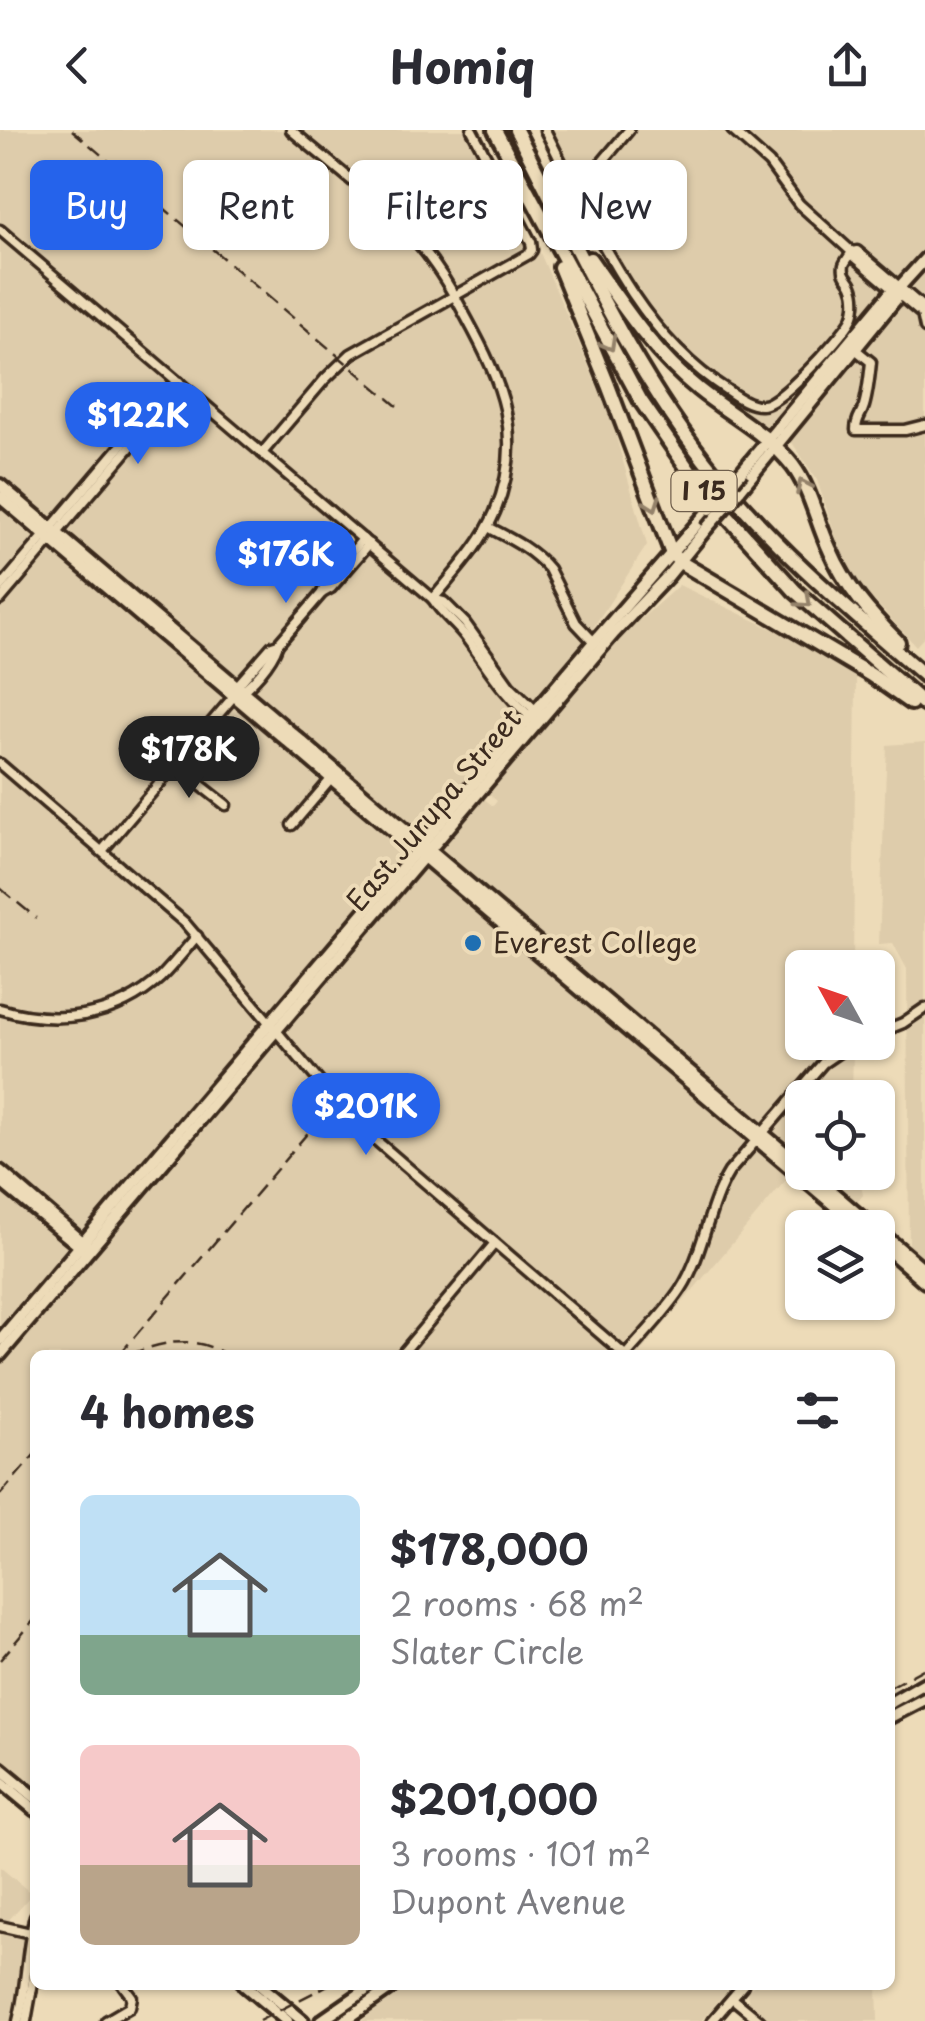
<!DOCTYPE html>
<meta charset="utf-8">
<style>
body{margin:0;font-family:"Playpen Sans",sans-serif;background:#f7f7f7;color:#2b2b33;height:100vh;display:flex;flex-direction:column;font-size:38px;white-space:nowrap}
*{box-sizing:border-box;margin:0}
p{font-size:32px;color:#7c7c81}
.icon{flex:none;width:55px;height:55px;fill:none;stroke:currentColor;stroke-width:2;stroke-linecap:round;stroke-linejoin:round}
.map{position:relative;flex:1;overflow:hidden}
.side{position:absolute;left:30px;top:1220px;width:865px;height:640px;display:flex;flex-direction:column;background:#fff;border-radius:15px;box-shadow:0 2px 8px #0004}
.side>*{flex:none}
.hud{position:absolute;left:30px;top:30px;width:865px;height:90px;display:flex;gap:20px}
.needle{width:65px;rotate:310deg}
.tools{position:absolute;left:785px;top:820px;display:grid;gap:20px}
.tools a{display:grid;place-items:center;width:110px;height:110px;border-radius:15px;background:#fff;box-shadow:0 2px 8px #0004;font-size:50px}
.price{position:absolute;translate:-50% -85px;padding:0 22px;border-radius:35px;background:#2563eb;color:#fff;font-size:32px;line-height:65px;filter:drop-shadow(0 2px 5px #0008)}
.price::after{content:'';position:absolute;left:50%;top:60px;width:30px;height:22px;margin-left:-15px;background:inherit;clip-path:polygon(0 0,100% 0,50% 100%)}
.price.current{background:#222;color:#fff}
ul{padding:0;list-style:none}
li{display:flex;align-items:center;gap:30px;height:250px;padding:0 50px}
li span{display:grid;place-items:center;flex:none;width:280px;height:200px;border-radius:15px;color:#555}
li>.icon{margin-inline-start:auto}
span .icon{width:120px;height:120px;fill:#fffc;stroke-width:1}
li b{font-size:42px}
h2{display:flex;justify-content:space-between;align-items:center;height:120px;padding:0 50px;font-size:42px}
.tag{padding:0 35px;border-radius:15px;background:#fff;box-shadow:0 2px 8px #0004;font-size:35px;line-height:90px}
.tag.current{background:#2563eb;color:#fff}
header{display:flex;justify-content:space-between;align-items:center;height:130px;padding:0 50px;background:#fff;font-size:45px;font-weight:700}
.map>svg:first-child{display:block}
.built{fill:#deccab}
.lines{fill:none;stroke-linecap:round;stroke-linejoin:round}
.minor-casing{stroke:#3b2a1e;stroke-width:15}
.major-casing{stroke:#3b2a1e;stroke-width:18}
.highway-casing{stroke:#3b2a1e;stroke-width:20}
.minor{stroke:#eddbb8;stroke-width:8}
.major{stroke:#eddbb8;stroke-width:10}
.highway{stroke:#eddbb8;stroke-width:12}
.rail{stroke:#3b2a1e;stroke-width:2.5;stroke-dasharray:15 8;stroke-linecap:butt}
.major-bridge-casing{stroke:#3b2a1e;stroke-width:18;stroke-linecap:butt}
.major-bridge{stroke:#eddbb8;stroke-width:10}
.oneway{stroke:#94826b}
.poi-dot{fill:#1f6fb2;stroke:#eddbb8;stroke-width:4}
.labels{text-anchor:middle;stroke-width:8;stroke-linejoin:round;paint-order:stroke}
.shield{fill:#eddbb8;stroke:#705f4c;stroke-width:2.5}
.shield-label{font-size:25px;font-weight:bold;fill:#3b2a1e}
.street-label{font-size:28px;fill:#3b2a1e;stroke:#eddbb8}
.poi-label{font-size:28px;fill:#3b2a1e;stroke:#eddbb8;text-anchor:start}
</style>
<header><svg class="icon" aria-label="back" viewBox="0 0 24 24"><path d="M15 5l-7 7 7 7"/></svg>Homiq<svg class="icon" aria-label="share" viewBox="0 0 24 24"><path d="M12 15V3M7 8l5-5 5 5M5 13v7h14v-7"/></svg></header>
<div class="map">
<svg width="925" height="1891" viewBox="0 0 925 1891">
<rect width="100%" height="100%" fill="#eddbb8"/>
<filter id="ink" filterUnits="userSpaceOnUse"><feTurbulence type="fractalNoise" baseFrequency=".01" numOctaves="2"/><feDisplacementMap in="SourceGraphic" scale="20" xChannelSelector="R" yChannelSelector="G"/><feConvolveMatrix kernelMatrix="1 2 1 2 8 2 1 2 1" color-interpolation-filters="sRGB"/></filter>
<g filter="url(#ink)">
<g class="built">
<path d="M0 0H477L535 111 610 286 647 415 570 533 411 722 629 910 791 1044 638 1225H35V1655L0 1626Z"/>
<path d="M549 0H925V506L916 516 847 441 817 350 791 311 704 256 653 209 640 193 565 66 576 53Z"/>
<path d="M679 455 781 503 856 547 853 837 802 838V912L841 913 813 935 765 991 759 992 441 718 443 711 455 698 461 696 482 667 493 676 497 671 486 662 536 603 540 602 553 588V583L605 521Z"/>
<path d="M925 612V1133L909 1120 907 839 893 813 879 814 887 615Z"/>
<path d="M853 919 852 967 802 968V1028L770 1000 813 948 836 927Z"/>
<path d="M819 1043H859L863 1065 856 1074Z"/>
<path d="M0 1737 32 1764 7 1792 0 1791Z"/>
<path d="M0 1802 27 1806 20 1868 13 1891H0Z"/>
<path d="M403 1855H732L701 1891H362Z"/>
<path d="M754 1855H877L878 1891H768L749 1875 747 1862Z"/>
</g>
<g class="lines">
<defs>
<g id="minor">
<path d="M291 0C331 34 375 67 411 105 434 130 451 158 466 187 502 253 526 307 495 382 481 415 456 441 433 469"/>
<path d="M545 0C593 93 635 202 727 260 737 267 750 276 762 275 780 275 839 209 850 192 856 183 857 166 852 155 849 148 842 145 844 135 845 132 851 124 852 122"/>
<path d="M732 0 769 33 799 74 852 122 855 127 922 184 925 198"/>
<path d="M577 62 629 0"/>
<path d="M0 100 426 463 433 469 444 472 465 493 510 556 537 582"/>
<path d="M852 122 857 121 925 179"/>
<path d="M855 219 871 232C870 242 867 266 864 276 861 286 856 288 856 300H905L925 295"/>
<path d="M262 323 325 249 351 224 529 124 532 120 531 112 472 0"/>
<path d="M488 397C511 409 532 419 549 439L576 493 594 512"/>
<path d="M0 458 171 257 179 252"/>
<path d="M322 463 326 453 363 409"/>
<path d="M433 469C441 483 455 493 465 506 487 535 503 564 532 588"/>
<path d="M0 470 177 262 179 252"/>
<path d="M235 562 237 556 272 516 278 514 322 463 331 458 369 414"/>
<path d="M0 634 185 793 350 988 625 1225"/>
<path d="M175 635 226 675"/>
<path d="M292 695 332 648"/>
<path d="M102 721 234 566C251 557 272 532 278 514"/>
<path d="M0 879C56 896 117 888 161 847 174 834 185 820 197 806"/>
<path d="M878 903 903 893 925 878"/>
<path d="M401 1225 495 1113"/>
<path d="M626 1225C644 1204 666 1182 681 1159 704 1123 707 1078 729 1042L823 933 854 912"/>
<path d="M0 1796 35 1804"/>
<path d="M732 1868 760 1891"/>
<path d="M18 1891C27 1856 26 1820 35 1786"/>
<path d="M26 1891 35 1841"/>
<path d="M106 1891 130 1877 132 1867 123 1855"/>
<path d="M712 1891 743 1855"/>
</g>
<g id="major">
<path d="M742 341 891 162 896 161 925 129"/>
<path d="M0 355 802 1037"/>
<path d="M739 361 896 169V161"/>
<path d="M0 367 861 1098"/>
<path d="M0 1041 86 1115"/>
<path d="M809 1042 874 1098"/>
<path d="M0 1051 83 1119"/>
<path d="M878 1100 925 1140"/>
<path d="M878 1111 925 1152"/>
<path d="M0 1210 594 512 710 379"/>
<path d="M0 1225 614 503 668 446 706 399"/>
<path d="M890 1573 925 1553"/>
<path d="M890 1587 925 1569"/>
<path d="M0 1638 35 1667"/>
<path d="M0 1651 35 1680"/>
<path d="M244 1855 287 1891"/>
<path d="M260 1855 303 1891"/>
<path d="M321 1891 373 1855"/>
<path d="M344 1891 395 1855"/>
</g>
<g id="highway">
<path d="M495 0 641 271 699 355 795 461 925 575"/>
<path d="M516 0C577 117 631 241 715 344 778 421 850 481 925 546"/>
<path d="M590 129C623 176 653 223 698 259 730 285 767 303 793 336 811 360 817 393 830 420 846 457 870 484 898 512"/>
<path d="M560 137 608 255 672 424 680 432 871 545 911 573"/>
</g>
</defs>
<use href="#minor" class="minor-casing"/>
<use href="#major" class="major-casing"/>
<use href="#highway" class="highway-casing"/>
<use href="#minor" class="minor"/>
<use href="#major" class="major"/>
<use href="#highway" class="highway"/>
<g class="rail">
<path d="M72 0 397 276"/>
<path d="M0 758 36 788"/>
<path d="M119 1225 317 992"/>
<path d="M129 1225C163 1211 193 1205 227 1225"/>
<path d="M0 1365 35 1324"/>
<path d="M0 1530 35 1489"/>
<path d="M890 1557 925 1538"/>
<path d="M259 1891 328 1855"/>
</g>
<defs>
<g id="major-bridge">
<path d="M710 379 742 341"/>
<path d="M706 399 739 361"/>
</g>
</defs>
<use href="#major-bridge" class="major-bridge-casing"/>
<use href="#major-bridge" class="major-bridge"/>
</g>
<defs><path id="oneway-chevron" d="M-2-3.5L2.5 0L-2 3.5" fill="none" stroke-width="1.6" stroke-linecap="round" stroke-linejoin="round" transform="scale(2.5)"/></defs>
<g class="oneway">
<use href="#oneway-chevron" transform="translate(609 214) rotate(61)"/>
<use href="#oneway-chevron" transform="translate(803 356) rotate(-115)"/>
<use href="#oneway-chevron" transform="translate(653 374) rotate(70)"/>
<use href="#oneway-chevron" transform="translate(805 471) rotate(42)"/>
</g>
</g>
<circle class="poi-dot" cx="473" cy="813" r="10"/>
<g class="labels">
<rect class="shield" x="671.5" y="341" width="65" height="40" rx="8"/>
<g class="shield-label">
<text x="704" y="370">I 15</text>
</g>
<g class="street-label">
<text transform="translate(434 680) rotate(-50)" y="10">East Jurupa Street</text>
</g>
<g class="poi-label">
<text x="493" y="823">Everest College</text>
</g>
</g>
</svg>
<div class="tools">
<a><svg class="needle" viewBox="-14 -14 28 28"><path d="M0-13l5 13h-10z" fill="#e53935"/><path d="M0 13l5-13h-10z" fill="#7c7c81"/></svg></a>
<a><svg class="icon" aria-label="locate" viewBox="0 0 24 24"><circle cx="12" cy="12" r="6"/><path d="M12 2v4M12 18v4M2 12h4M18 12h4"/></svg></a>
<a><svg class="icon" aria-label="layers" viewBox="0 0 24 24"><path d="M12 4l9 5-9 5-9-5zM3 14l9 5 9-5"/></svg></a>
</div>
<b class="price" style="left:138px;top:337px">$122K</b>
<b class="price" style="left:286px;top:476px">$176K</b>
<b class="price current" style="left:189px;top:671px">$178K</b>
<b class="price" style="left:366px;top:1028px">$201K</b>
<div class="hud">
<a class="tag current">Buy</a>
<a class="tag">Rent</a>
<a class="tag">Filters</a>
<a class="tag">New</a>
</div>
<section class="side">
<h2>4 homes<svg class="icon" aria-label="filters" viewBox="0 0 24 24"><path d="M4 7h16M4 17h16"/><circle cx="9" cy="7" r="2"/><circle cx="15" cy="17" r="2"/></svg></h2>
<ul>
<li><span style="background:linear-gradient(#bfe0f5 70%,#7fa58c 0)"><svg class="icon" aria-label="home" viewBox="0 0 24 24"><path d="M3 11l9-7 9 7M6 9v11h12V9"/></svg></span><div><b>$178,000</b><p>2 rooms · 68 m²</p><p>Slater Circle</p></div></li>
<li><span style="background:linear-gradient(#f6c9c9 60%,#b9a48a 0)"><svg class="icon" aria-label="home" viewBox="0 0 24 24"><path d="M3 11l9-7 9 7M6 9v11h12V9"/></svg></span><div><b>$201,000</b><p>3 rooms · 101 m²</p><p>Dupont Avenue</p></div></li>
</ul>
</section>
</div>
